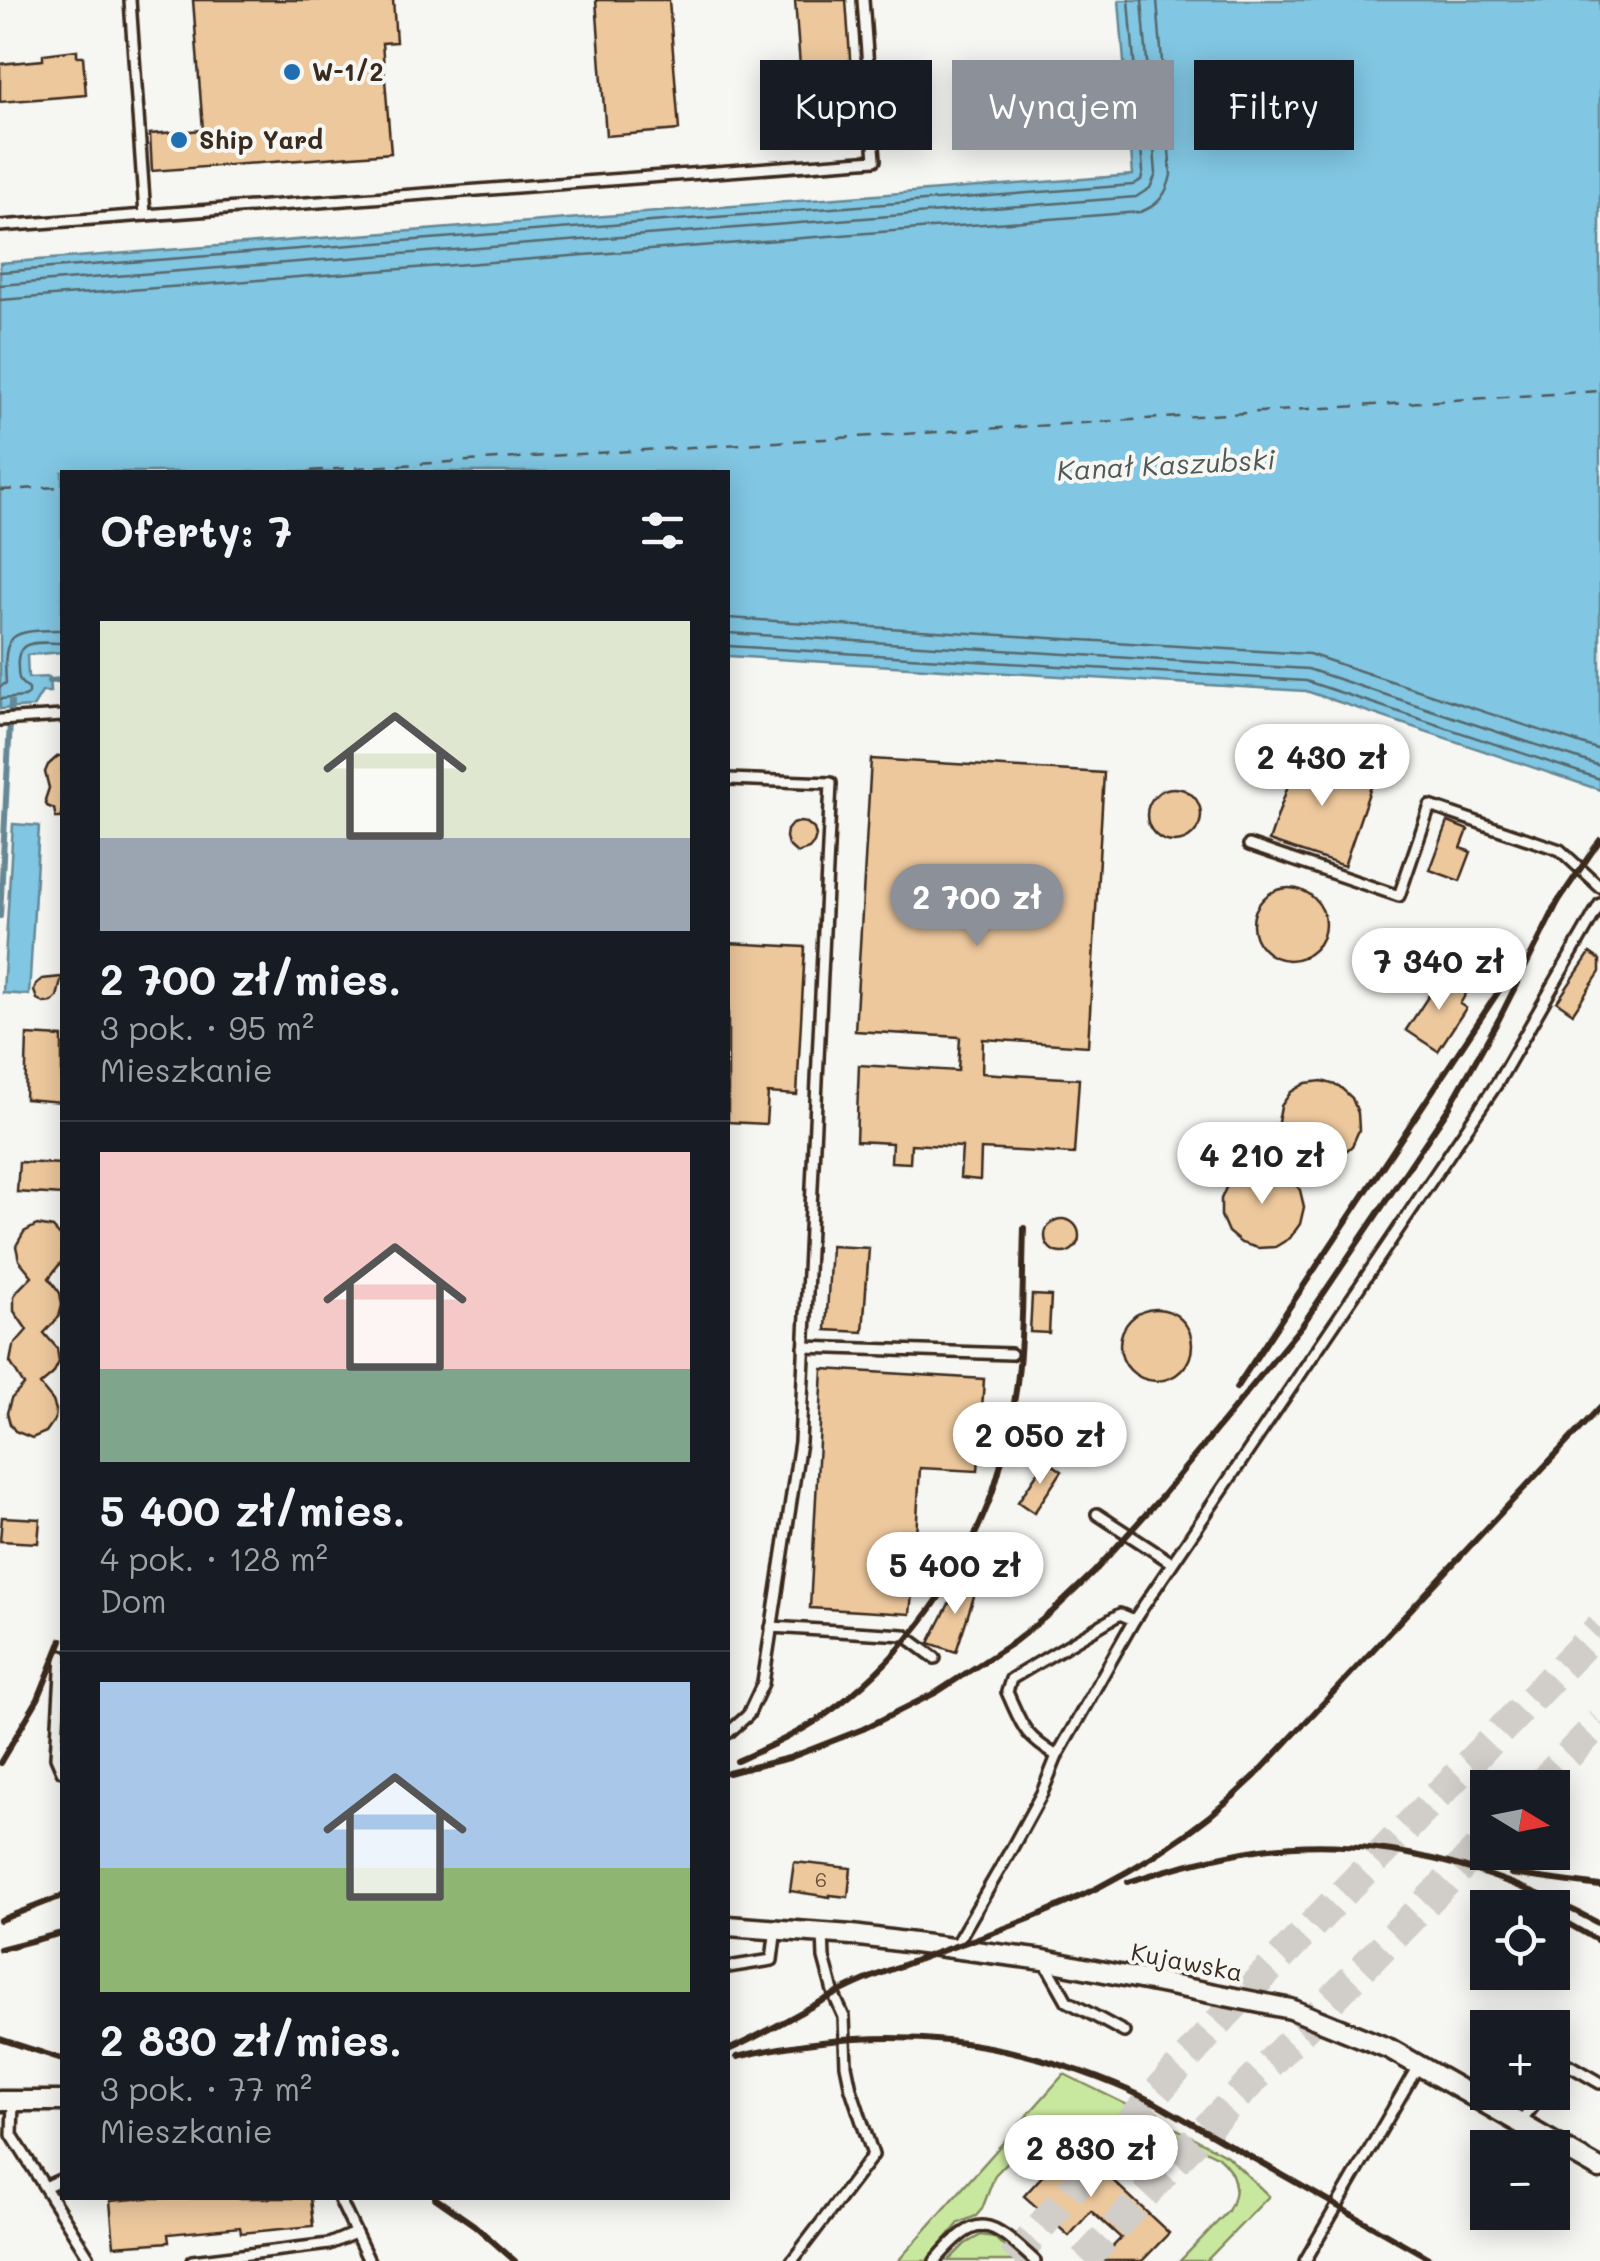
<!DOCTYPE html>
<html lang="pl">
<meta charset="utf-8">
<style>
body{margin:0;font-family:Mali,sans-serif;background:#20242c;color:#f1f3f6;height:100vh;display:flex;flex-direction:column;font-size:38px;white-space:nowrap}
*{box-sizing:border-box;margin:0}
p{font-size:32px;color:#9ea1a6}
.icon{flex:none;width:55px;height:55px;fill:none;stroke:currentColor;stroke-width:2;stroke-linecap:round;stroke-linejoin:round}
.map{position:relative;flex:1;overflow:hidden}
.drawer{position:absolute;left:60px;top:470px;width:670px;height:1730px;display:flex;flex-direction:column;background:#171b24;border-radius:0px;box-shadow:0 5px 25px #0003}
.drawer>*{flex:none}
.hud{position:absolute;left:760px;top:60px;width:690px;height:90px;display:flex;gap:20px}
.needle{width:65px;rotate:100deg}
.tools{position:absolute;left:1470px;top:1770px;display:grid;gap:20px}
.tools a{display:grid;place-items:center;width:100px;height:100px;border-radius:0px;background:#171b24;box-shadow:0 5px 25px #0003;font-size:50px}
.price{position:absolute;translate:-50% -85px;padding:0 22px;border-radius:35px;background:#fff;color:#222;font-size:32px;line-height:65px;filter:drop-shadow(0 2px 5px #0008)}
.price::after{content:'';position:absolute;left:50%;top:60px;width:30px;height:22px;margin-left:-15px;background:inherit;clip-path:polygon(0 0,100% 0,50% 100%)}
.price.selected{background:#8c9099;color:#fff}
ul{padding:0;list-style:none}
li{display:grid;align-content:center;gap:20px;height:530px;padding:0 40px}
li+li{border-top:2px solid #363941}
li span{display:grid;place-items:center;height:310px;border-radius:0px;color:#555}
li>.icon{margin-inline-start:auto}
span .icon{width:180px;height:180px;fill:#fffc;stroke-width:1}
li b{font-size:42px}
h2{display:flex;justify-content:space-between;align-items:center;height:120px;padding:0 40px;font-size:42px}
.pill{padding:0 35px;border-radius:0px;background:#171b24;box-shadow:0 5px 25px #0003;font-size:35px;line-height:90px}
.pill.selected{background:#8c9099;color:#fff}
.map>svg:first-child{display:block}
.green{fill:#c9e89f;stroke:#82895e;stroke-width:2.5}
.water{fill:#81c6e2;stroke:#658894;stroke-width:2.5}
.lines{fill:none;stroke-linecap:round;stroke-linejoin:round}
.shore{stroke:#57686c;stroke-width:2.5}
.stream{stroke:#658894;stroke-width:6}
.ferry{stroke:#505959;stroke-width:2.5;stroke-dasharray:12 10;stroke-linecap:butt}
.building{fill:#edc89d;stroke:#3b2a1e;stroke-width:2.5}
.highway-tunnel{stroke:#d1cdc8;stroke-width:30;stroke-dasharray:30 15;stroke-linecap:butt}
.lane-casing{stroke:#3b2a1e;stroke-width:16}
.street-casing{stroke:#3b2a1e;stroke-width:25}
.lane{stroke:#f6f6f2;stroke-width:9}
.street{stroke:#f6f6f2;stroke-width:18}
.rail{stroke:#3b2a1e;stroke-width:6}
.poi-dot{fill:#1f6fb2;stroke:#f6f6f2;stroke-width:4}
.labels{text-anchor:middle;stroke-width:8;stroke-linejoin:round;paint-order:stroke}
.number-label{font-size:20px;fill:#68523e}
.poi-label{font-size:25px;font-weight:bold;fill:#3b2a1e;stroke:#f6f6f2;text-anchor:start}
.street-label{font-size:25px;fill:#3b2a1e;stroke:#f6f6f2}
.water-label{font-size:28px;font-style:italic;fill:#505959;stroke:#f6f6f2}
</style>
<div class="map">
<svg width="1600" height="2261" viewBox="0 0 1600 2261">
<rect width="100%" height="100%" fill="#f6f6f2"/>
<filter id="ink" filterUnits="userSpaceOnUse"><feTurbulence type="fractalNoise" baseFrequency=".01" numOctaves="2"/><feDisplacementMap in="SourceGraphic" scale="20" xChannelSelector="R" yChannelSelector="G"/><feConvolveMatrix kernelMatrix="1 2 1 2 8 2 1 2 1" color-interpolation-filters="sRGB"/></filter>
<g filter="url(#ink)">
<g class="green">
<path d="M1064 2074 1185 2133 1227 2156 1269 2196 1206 2261H1180L1228 2211C1240 2189 1236 2172 1217 2156L1162 2128C1133 2125 1120 2139 1102 2159L1053 2115 995 2175 982 2209 976 2216 959 2223 927 2261H898Z"/>
<path d="M981 2235 994 2237 1019 2261H948L965 2244Z"/>
</g>
<g class="water">
<path d="M1119 0H1600V790L1306 691 728 656V472H62V652L27 655 28 678 49 677 50 692H42L33 707 0 709V263L1133 175Z"/>
<path d="M13 824 39 826 29 995 3 993Z"/>
</g>
<g class="lines">
<g class="shore">
<path d="M0 272 1133 185 1141 180 1143 172 1129 0"/>
<path d="M0 285 1136 197 1150 188 1156 174 1142 0"/>
<path d="M0 300 1140 212C1158 206 1167 194 1171 175L1157 0"/>
<path d="M728 618 1309 654 1600 750"/>
<path d="M728 633 1308 669 1600 766"/>
<path d="M728 646 1306 681 1600 779"/>
<path d="M0 687 6 683C2 629 14 631 62 630"/>
<path d="M0 699 25 697 29 694V689C20 683 18 680 18 669 15 637 37 643 62 643"/>
</g>
<g class="stream">
<path d="M49 681 62 680"/>
<path d="M0 916 11 702"/>
</g>
<g class="ferry">
<path d="M289 472 1600 391"/>
<path d="M0 490 62 487"/>
</g>
</g>
<g class="building">
<path d="M193 0H393L396 42 382 43 391 153 152 171 150 134 203 130Z"/>
<path d="M596 0H669L679 130 606 136Z"/>
<path d="M795 0H846L854 115 804 119Z"/>
<path d="M77 50V56H83L86 95 0 102V64L43 60V54Z"/>
<path d="M1299 753 1374 778 1344 866 1269 841Z"/>
<path d="M58 756H62V818H56L54 809 47 806 45 800 49 788 45 772 48 765Z"/>
<path d="M871 759 1104 773 1088 1046 983 1039 982 1073 1079 1079 1074 1154 981 1149 980 1180 960 1178 962 1147 911 1144 910 1163 891 1162 892 1143 856 1141 859 1065 958 1071 960 1037 855 1031Z"/>
<circle cx="1174" cy="815" r="27"/>
<path d="M800 822 807 823 814 829 816 836 814 843 809 849 797 853 788 845 786 837 787 830 792 824Z"/>
<path d="M1448 822 1468 830 1461 848 1471 852 1460 881 1430 870Z"/>
<circle cx="1289" cy="924" r="36"/>
<path d="M728 943 805 947 797 1095 768 1093 766 1124 728 1122Z"/>
<path d="M1590 953 1600 960V972L1573 1013 1557 1002Z"/>
<path d="M1443 974 1468 990 1460 1004 1466 1008 1438 1051 1406 1030Z"/>
<path d="M62 977 57 997 52 1002 44 1003 37 999 34 991 36 984 42 979Z"/>
<path d="M27 1035 62 1037V1102L25 1099Z"/>
<path d="M1322 1081 1339 1086 1352 1098 1358 1113 1359 1130 1352 1146 1339 1157 1323 1162 1296 1160 1281 1139 1278 1122 1281 1106 1291 1092 1306 1083Z"/>
<path d="M19 1162 62 1164V1195L17 1192Z"/>
<path d="M1257 1166 1284 1168 1300 1190 1304 1207 1300 1224 1290 1238 1275 1247 1258 1248 1241 1243 1228 1232 1221 1216V1199L1228 1183 1241 1171Z"/>
<circle cx="1062" cy="1236" r="17"/>
<path d="M37 1225 53 1228 62 1238V1261L49 1278 60 1293 62 1305 59 1317 44 1333 57 1348 59 1362 53 1374 40 1385 53 1401 56 1410 55 1419 46 1432 32 1438 15 1431 10 1424 7 1413 11 1399 24 1385 10 1362 13 1346 27 1330 14 1311V1296L19 1289 32 1276 19 1260 16 1246 24 1232Z"/>
<path d="M831 1246 869 1248 863 1332 826 1330Z"/>
<path d="M1032 1295 1051 1296 1049 1333 1030 1332Z"/>
<circle cx="1156" cy="1345" r="36"/>
<path d="M823 1369 984 1379 978 1471 920 1468 915 1553 933 1554 932 1574 914 1573 910 1614 810 1608Z"/>
<path d="M1046 1460 1062 1471 1034 1513 1018 1502Z"/>
<path d="M2 1517 40 1519 38 1543 0 1541Z"/>
<path d="M962 1578 978 1584 956 1652 929 1643Z"/>
<path d="M794 1862 851 1868 848 1897 830 1895V1897L790 1891Z"/>
<path d="M1059 2130 1169 2233 1142 2261H1099L1121 2238 1091 2211 1069 2236 1024 2196 1044 2174 1030 2162Z"/>
<path d="M147 2198H310L313 2226 241 2233 240 2227 168 2234 169 2242 114 2246 110 2201Z"/>
</g>
<g class="lines">
<g class="highway-tunnel">
<path d="M1537 1788 1600 1722"/>
<path d="M1012 2261 1073 2188 1224 2016 1600 1628"/>
<path d="M1084 2261 1192 2143 1488 1839"/>
</g>
<defs>
<g id="lane">
<path d="M130 0 145 215"/>
<path d="M0 226 875 160 863 0"/>
<path d="M0 720 62 716"/>
<path d="M728 779 831 783 800 1442 763 1683 748 1715 728 1733"/>
<path d="M1249 845 1399 896 1430 806 1560 850 1600 887"/>
<path d="M804 1347 1011 1354"/>
<path d="M1097 1514 1172 1563"/>
<path d="M771 1627 904 1635 935 1658"/>
<path d="M62 1656 56 1757 62 1771"/>
<path d="M1057 1756C1023 1735 1023 1727 1007 1692L1011 1679 1120 1614 1134 1620"/>
<path d="M955 1946 1012 1848 1042 1793 1057 1756 1134 1620 1498 1082 1600 904"/>
<path d="M1045 1962 1067 2001 1124 2032"/>
<path d="M728 1967 772 1960 776 1928"/>
<path d="M1552 2082 1567 2064 1600 2083"/>
<path d="M13 2101 12 2135 91 2261"/>
<path d="M1520 2123 1544 2092"/>
<path d="M45 2187 62 2179"/>
<path d="M339 2198 369 2261"/>
<path d="M192 2261 329 2244 355 2233"/>
<path d="M792 2261 873 2155 851 2089 846 2065 844 2017 834 1995 824 1958 823 1932"/>
<path d="M935 2261C979 2210 989 2219 1035 2261"/>
<path d="M1305 2261 1418 2066"/>
</g>
<g id="street">
<path d="M728 1926 852 1935 1044 1960 1291 2009 1390 2049 1600 2169"/>
<path d="M0 2101H62"/>
</g>
</defs>
<use href="#lane" class="lane-casing"/>
<use href="#street" class="street-casing"/>
<use href="#lane" class="lane"/>
<use href="#street" class="street"/>
<g class="rail">
<path d="M1553 909 1600 840"/>
<path d="M1236 1388 1506 980"/>
<path d="M737 1761C766 1748 798 1734 825 1715 896 1665 955 1588 987 1507 1000 1475 1007 1438 1014 1403 1024 1346 1022 1286 1024 1228"/>
<path d="M0 1763 38 1699 62 1640"/>
<path d="M728 1773 789 1758 863 1729 937 1692 1014 1642 1053 1611 1094 1572 1162 1496 1303 1324 1450 1106 1499 1019 1559 900"/>
<path d="M1511 1874 1600 1886"/>
<path d="M1128 1882C1171 1868 1216 1856 1262 1849 1379 1833 1498 1869 1600 1924"/>
<path d="M0 1920 62 1896"/>
<path d="M1565 1922 1600 1942"/>
<path d="M0 1949 62 1933"/>
<path d="M0 2039 62 2059"/>
<path d="M728 2050C774 2030 816 2001 863 1981 919 1957 977 1940 1034 1917 1117 1883 1192 1838 1256 1775L1600 1407"/>
<path d="M737 2057C887 2021 1016 2036 1154 2102L1434 2261"/>
<path d="M435 2198 474 2225 515 2261"/>
</g>
</g>
</g>
<g class="poi-dot">
<circle cx="292" cy="72" r="10"/>
<circle cx="179" cy="140" r="10"/>
</g>
<g class="labels">
<g class="number-label">
<text x="821" y="1887">6</text>
</g>
<g class="poi-label">
<text x="312" y="81">W-1/2</text>
<text x="199" y="149">Ship Yard</text>
</g>
<g class="street-label">
<text transform="translate(1187 1962) rotate(11)" y="9">Kujawska</text>
</g>
<g class="water-label">
<text transform="translate(1166 465) rotate(-3)" y="10">Kanał Kaszubski</text>
</g>
</g>
</svg>
<div class="tools">
<a><svg class="needle" viewBox="-14 -14 28 28"><path d="M0-13l5 13h-10z" fill="#e53935"/><path d="M0 13l5-13h-10z" fill="#9ea1a6"/></svg></a>
<a><svg class="icon" aria-label="locate" viewBox="0 0 24 24"><circle cx="12" cy="12" r="6"/><path d="M12 2v4M12 18v4M2 12h4M18 12h4"/></svg></a>
<a>+</a>
<a>−</a>
</div>
<b class="price" style="left:1322px;top:809px">2 430 zł</b>
<b class="price selected" style="left:977px;top:949px">2 700 zł</b>
<b class="price" style="left:1439px;top:1013px">7 340 zł</b>
<b class="price" style="left:1262px;top:1207px">4 210 zł</b>
<b class="price" style="left:1040px;top:1487px">2 050 zł</b>
<b class="price" style="left:955px;top:1617px">5 400 zł</b>
<b class="price" style="left:1091px;top:2200px">2 830 zł</b>
<div class="hud">
<a class="pill">Kupno</a>
<a class="pill selected">Wynajem</a>
<a class="pill">Filtry</a>
</div>
<section class="drawer">
<h2>Oferty: 7<svg class="icon" aria-label="filters" viewBox="0 0 24 24"><path d="M4 7h16M4 17h16"/><circle cx="9" cy="7" r="2"/><circle cx="15" cy="17" r="2"/></svg></h2>
<ul>
<li><span style="background:linear-gradient(#dfe7d0 70%,#9aa5b1 0)"><svg class="icon" aria-label="home" viewBox="0 0 24 24"><path d="M3 11l9-7 9 7M6 9v11h12V9"/></svg></span><div><b>2 700 zł/mies.</b><p>3 pok. · 95 m²</p><p>Mieszkanie</p></div></li>
<li><span style="background:linear-gradient(#f6c9c9 70%,#7fa58c 0)"><svg class="icon" aria-label="home" viewBox="0 0 24 24"><path d="M3 11l9-7 9 7M6 9v11h12V9"/></svg></span><div><b>5 400 zł/mies.</b><p>4 pok. · 128 m²</p><p>Dom</p></div></li>
<li><span style="background:linear-gradient(#a9c7e8 60%,#8fb573 0)"><svg class="icon" aria-label="home" viewBox="0 0 24 24"><path d="M3 11l9-7 9 7M6 9v11h12V9"/></svg></span><div><b>2 830 zł/mies.</b><p>3 pok. · 77 m²</p><p>Mieszkanie</p></div></li>
</ul>
</section>
</div>
